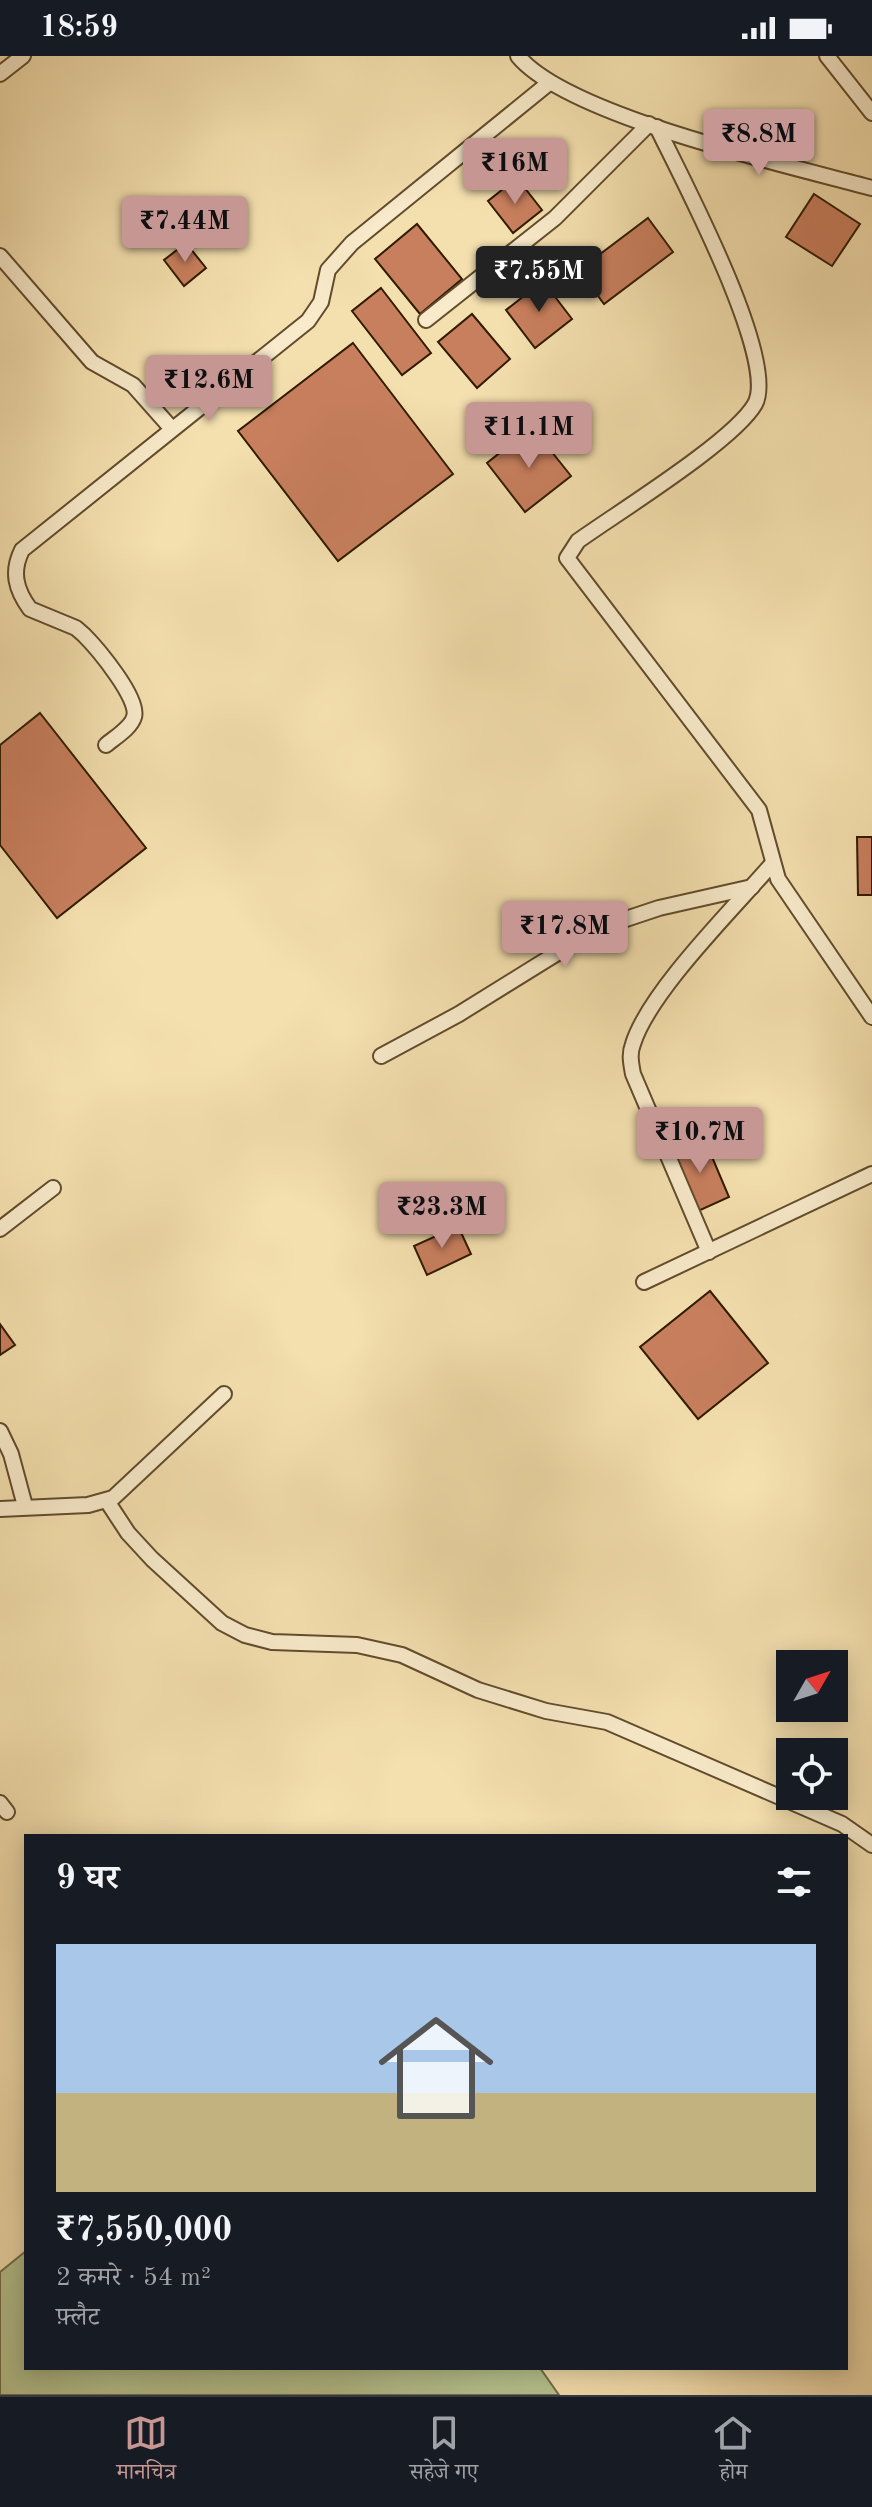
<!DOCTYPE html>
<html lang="hi">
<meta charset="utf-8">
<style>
body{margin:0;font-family:"Old Standard TT","Noto Serif Devanagari",serif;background:#242831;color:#f1f3f6;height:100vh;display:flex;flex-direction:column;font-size:30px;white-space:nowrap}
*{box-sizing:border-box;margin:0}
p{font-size:26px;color:#9ea1a6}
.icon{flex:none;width:44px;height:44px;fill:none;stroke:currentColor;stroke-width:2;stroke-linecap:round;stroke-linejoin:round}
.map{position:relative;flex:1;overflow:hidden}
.details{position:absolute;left:24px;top:1778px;width:824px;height:536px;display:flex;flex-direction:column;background:#171b24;border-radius:0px;box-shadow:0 4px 20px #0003}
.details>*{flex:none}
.needle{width:52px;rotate:51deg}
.fabs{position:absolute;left:776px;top:1594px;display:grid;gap:16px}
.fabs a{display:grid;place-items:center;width:72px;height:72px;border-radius:0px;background:#171b24;box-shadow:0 4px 20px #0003;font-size:40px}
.price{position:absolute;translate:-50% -68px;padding:0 18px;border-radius:8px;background:#c59692;color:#111;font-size:26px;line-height:52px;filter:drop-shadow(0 2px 4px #0008)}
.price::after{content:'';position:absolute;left:50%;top:48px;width:24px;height:18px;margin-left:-12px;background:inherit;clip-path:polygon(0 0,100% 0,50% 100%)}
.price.on{background:#222;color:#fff}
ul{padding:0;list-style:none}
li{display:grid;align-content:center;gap:16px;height:424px;padding:0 32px}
li span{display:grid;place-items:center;height:248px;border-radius:0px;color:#555}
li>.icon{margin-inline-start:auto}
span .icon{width:144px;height:144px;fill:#fffc;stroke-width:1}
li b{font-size:34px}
h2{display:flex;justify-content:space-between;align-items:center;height:96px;padding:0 32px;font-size:34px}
.status{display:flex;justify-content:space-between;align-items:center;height:56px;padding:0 40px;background:#171b24;direction:ltr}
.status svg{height:22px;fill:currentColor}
.dock{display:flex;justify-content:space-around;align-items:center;height:112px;border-top:2px solid #363941;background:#171b24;font-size:22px;color:#9ea1a6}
.dock a{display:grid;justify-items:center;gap:4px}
.dock .on{color:#c59692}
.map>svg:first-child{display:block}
.green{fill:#b5c38f;stroke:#726f48;stroke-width:2}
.building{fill:#c87f5e;stroke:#301b00;stroke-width:2}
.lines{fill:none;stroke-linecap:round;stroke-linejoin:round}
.street-casing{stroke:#614c2c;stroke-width:18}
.street{stroke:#f8eaca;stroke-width:14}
</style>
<div class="status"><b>18:59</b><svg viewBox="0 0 49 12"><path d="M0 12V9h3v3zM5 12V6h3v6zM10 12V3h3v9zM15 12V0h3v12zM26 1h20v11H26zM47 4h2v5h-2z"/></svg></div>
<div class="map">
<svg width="872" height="2339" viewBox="0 0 872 2339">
<rect width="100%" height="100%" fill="#f4dfae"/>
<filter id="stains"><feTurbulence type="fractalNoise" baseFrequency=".0025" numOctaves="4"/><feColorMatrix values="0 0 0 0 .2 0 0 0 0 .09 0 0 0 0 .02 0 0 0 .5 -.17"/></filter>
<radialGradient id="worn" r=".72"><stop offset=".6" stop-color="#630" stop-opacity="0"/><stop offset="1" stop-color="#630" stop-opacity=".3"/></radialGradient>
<path class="green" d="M26 2195V2312H540L559 2339H0V2216Z"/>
<g class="building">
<path d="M517 122 542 154 513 177 488 145Z"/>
<path d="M814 138 860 168 832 210 786 181Z"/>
<path d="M648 162 673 196 604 248 579 214Z"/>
<path d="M417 168 462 223 420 258 375 203Z"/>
<path d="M186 187 206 212 184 230 164 204Z"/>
<path d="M543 225 572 263 535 292 506 254Z"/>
<path d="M381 232 431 297 402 319 352 255Z"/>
<path d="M472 258 510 303 477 332 438 286Z"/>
<path d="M353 287 453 418 338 505 238 375Z"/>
<path d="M532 371 571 420 525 456 487 407Z"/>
<path d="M40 657 146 792 57 862 0 789V689Z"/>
<path d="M857 781H872V839H858Z"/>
<path d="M704 1082 729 1141 696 1156 670 1097Z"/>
<path d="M458 1170 471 1198 427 1219 414 1190Z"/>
<path d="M710 1235 768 1307 698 1363 640 1291Z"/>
<path d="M0 1268 15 1289 0 1299Z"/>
</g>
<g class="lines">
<defs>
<g id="street">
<path d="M518 0C567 60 791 110 872 132"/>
<path d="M827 0 872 57"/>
<path d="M0 18 23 0"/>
<path d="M657 71C680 119 779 304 755 348 734 385 617 457 578 485L567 502 759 754 778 823 872 961"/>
<path d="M0 200 92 306 133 329 172 373"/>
<path d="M426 264 555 162 649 68"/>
<path d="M106 689C114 682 131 672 134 661 140 643 97 592 84 579L76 572 30 553C16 534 11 516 22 494L308 265 321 246 328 214 352 187 549 27"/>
<path d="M381 1000 459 958 596 873 659 852 752 831"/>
<path d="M0 1173 53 1132"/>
<path d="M709 1196 633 1018C631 1007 629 998 633 988 649 936 734 852 772 808"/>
<path d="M644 1226 872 1118"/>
<path d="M0 1375 11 1398 25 1450"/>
<path d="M107 1445 128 1477 152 1503 222 1567 245 1579 272 1586 357 1589 402 1599 478 1634 546 1655 607 1666 842 1768 872 1789"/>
<path d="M0 1453 88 1449 113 1442 224 1338"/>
<path d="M0 1747 7 1756"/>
</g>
</defs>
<use href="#street" class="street-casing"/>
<use href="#street" class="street"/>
</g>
<rect width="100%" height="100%" filter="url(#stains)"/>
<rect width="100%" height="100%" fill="url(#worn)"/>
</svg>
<div class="fabs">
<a><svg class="needle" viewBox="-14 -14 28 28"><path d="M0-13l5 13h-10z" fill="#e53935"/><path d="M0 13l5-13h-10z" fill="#9ea1a6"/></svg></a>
<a><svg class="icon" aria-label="locate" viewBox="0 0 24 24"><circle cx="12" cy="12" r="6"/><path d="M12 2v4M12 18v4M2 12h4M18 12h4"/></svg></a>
</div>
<b class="price" style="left:759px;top:121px">₹8.8M</b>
<b class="price" style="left:515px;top:150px">₹16M</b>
<b class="price" style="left:185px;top:208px">₹7.44M</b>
<b class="price on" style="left:539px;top:258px">₹7.55M</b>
<b class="price" style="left:209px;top:367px">₹12.6M</b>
<b class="price" style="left:529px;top:414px">₹11.1M</b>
<b class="price" style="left:565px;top:913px">₹17.8M</b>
<b class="price" style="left:700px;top:1119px">₹10.7M</b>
<b class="price" style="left:442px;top:1194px">₹23.3M</b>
<section class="details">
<h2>9 घर<svg class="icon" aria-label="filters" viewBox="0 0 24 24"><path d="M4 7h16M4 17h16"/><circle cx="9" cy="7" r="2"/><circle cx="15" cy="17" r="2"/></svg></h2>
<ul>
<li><span style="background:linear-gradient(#a9c7e8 60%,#c2b280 0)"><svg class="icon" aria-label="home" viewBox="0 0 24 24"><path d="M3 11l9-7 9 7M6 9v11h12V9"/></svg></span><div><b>₹7,550,000</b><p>2 कमरे · 54 m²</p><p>फ़्लैट</p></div></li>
</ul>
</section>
</div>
<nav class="dock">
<a class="on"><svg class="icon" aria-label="map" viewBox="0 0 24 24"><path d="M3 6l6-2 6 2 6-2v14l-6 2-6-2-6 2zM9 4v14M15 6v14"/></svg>मानचित्र</a>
<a><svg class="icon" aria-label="saved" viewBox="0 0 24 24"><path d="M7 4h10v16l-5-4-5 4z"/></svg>सहेजे गए</a>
<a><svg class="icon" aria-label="home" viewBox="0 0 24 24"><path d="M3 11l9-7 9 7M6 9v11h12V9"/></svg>होम</a>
</nav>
